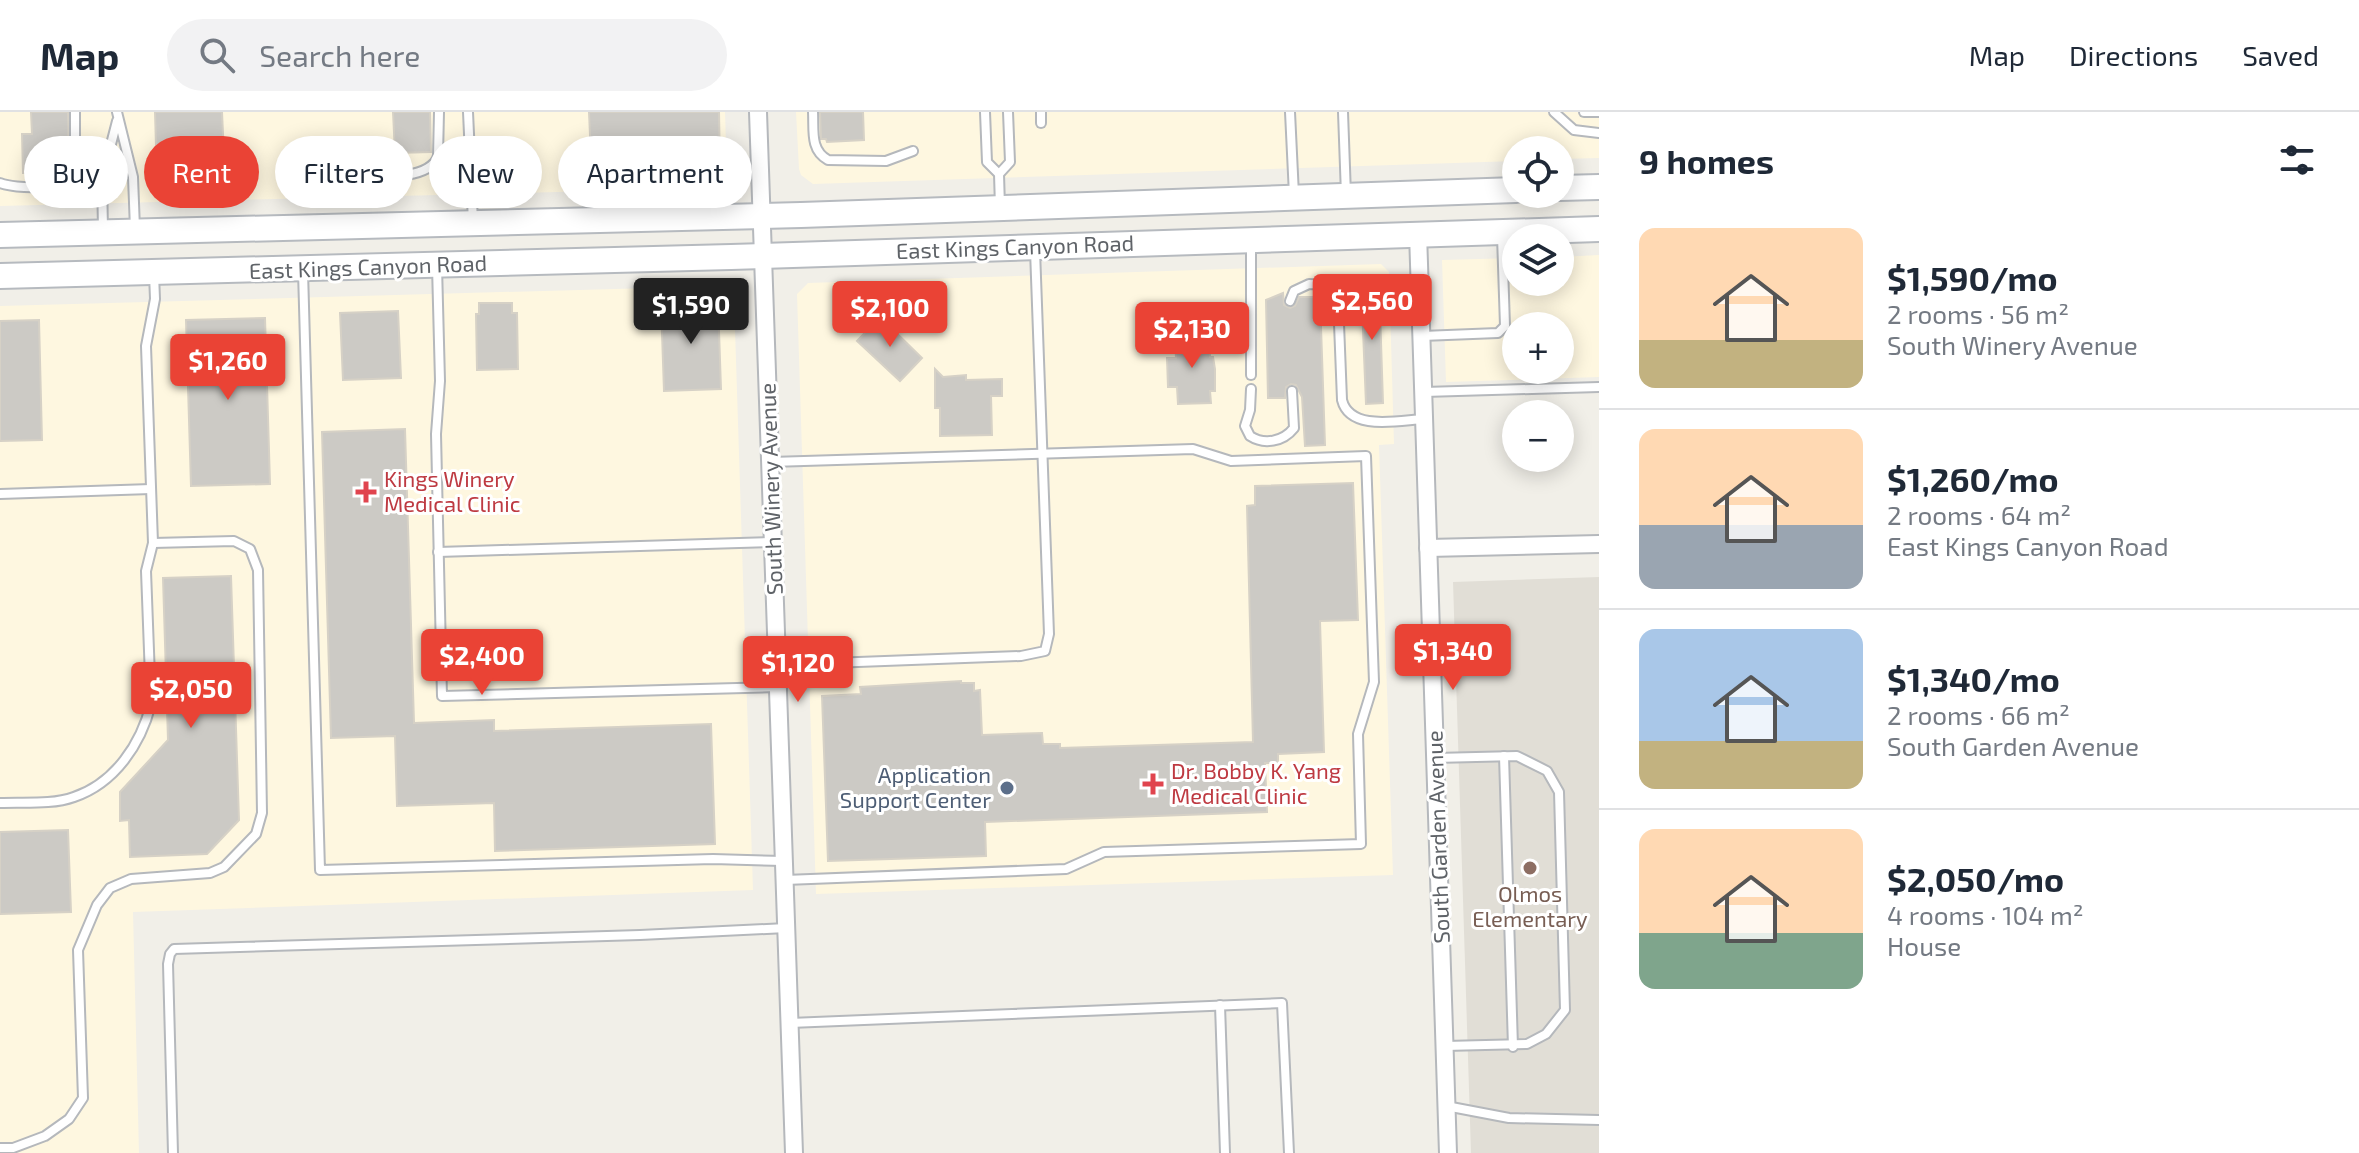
<!DOCTYPE html>
<meta charset="utf-8">
<style>
body{margin:0;font-family:"Exo 2",sans-serif;background:#f2f2f3;color:#1f2937;height:100vh;display:flex;flex-direction:column;font-size:30px;white-space:nowrap}
*{box-sizing:border-box;margin:0}
p{font-size:26px;color:#747a83}
.icon{flex:none;width:44px;height:44px;fill:none;stroke:currentColor;stroke-width:2;stroke-linecap:round;stroke-linejoin:round}
.map{position:relative;flex:1;overflow:hidden}
.side{display:flex;flex-direction:column;background:#fff;width:760px}
.side>*{flex:none}
.top-card{position:absolute;left:24px;top:24px;width:760px;height:72px;display:flex;gap:16px}
.fabs{position:absolute;left:1502px;top:24px;display:grid;gap:16px}
.fabs a{display:grid;place-items:center;width:72px;height:72px;border-radius:50%;background:#fff;box-shadow:0 4px 20px #0003;font-size:40px}
.price{position:absolute;translate:-50% -68px;padding:0 18px;border-radius:8px;background:#ea4335;color:#fff;font-size:26px;line-height:52px;filter:drop-shadow(0 2px 4px #0008)}
.price::after{content:'';position:absolute;left:50%;top:48px;width:24px;height:18px;margin-left:-12px;background:inherit;clip-path:polygon(0 0,100% 0,50% 100%)}
.price.active{background:#222;color:#fff}
ul{padding:0;list-style:none}
li{display:flex;align-items:center;gap:24px;height:200px;padding:0 40px}
li+li{border-top:2px solid #e0e1e3}
li span{display:grid;place-items:center;flex:none;width:224px;height:160px;border-radius:16px;color:#555}
li>.icon{margin-inline-start:auto}
span .icon{width:96px;height:96px;fill:#fffc;stroke-width:1}
li b{font-size:34px}
h2{display:flex;justify-content:space-between;align-items:center;height:96px;padding:0 40px;font-size:34px}
.chip{padding:0 28px;border-radius:36px;background:#fff;box-shadow:0 4px 20px #0003;font-size:28px;line-height:72px}
.chip.active{background:#ea4335;color:#fff}
header{display:flex;align-items:center;gap:48px;box-sizing:border-box;height:112px;padding:0 40px;background:#fff;border-bottom:2px solid #e0e1e3}
header strong{font-size:38px}
nav{display:flex;gap:44px;margin-inline-start:auto;font-size:28px}
.search{width:560px;height:72px;background:#f2f2f3;display:flex;align-items:center;gap:20px;box-sizing:border-box;padding:0 28px;border-radius:44px;color:#747a83;font-size:30px}
main{display:flex;flex:1;min-height:0}
.map>svg:first-child{display:block}
.commercial{fill:#fef7e0;fill-rule:evenodd}
.education{fill:#e1ded6}
.building{fill:#cccac5;stroke:#d6d1c6;stroke-width:2}
.lines{fill:none;stroke-linecap:round;stroke-linejoin:round}
.lane-casing{stroke:#b5b8bc;stroke-width:12}
.street-casing{stroke:#b5b8bc;stroke-width:20}
.secondary-casing{stroke:#b6babf;stroke-width:28}
.lane{stroke:#fff;stroke-width:8}
.street{stroke:#fff;stroke-width:16}
.secondary{stroke:#fff;stroke-width:24}
.health-dot{fill:#e0444e;stroke:#fff;stroke-width:3}
.service-dot{fill:#5c6f8a;stroke:#fff;stroke-width:3}
.education-dot{fill:#8d6e63;stroke:#fff;stroke-width:3}
.labels{text-anchor:middle;stroke-width:6;stroke-linejoin:round;paint-order:stroke}
.street-label{font-size:22px;fill:#5f6368;stroke:#fff}
.health-label{font-size:22px;fill:#be3a42;stroke:#fff;text-anchor:start}
.service-label{font-size:22px;fill:#4e5e75;stroke:#fff;text-anchor:end}
.education-label{font-size:22px;fill:#785e54;stroke:#fff}
</style>
<header>
<strong>Map</strong>
<div class="search"><svg class="icon" aria-label="search" viewBox="0 0 24 24"><circle cx="10" cy="10" r="6"/><path d="M15 15l6 6"/></svg>Search here</div>
<nav><a>Map</a><a>Directions</a><a>Saved</a></nav>
</header>
<main>
<div class="map">
<svg width="1599" height="1041" viewBox="0 0 1599 1041">
<rect width="100%" height="100%" fill="#f1efe8"/>
<g class="commercial">
<path d="M0 0H725L727 62 715 76 0 94Z"/>
<path d="M796 0H1599V46L1560 47V38H1516V49L813 72 801 63 799 57Z"/>
<path d="M1599 143V265L1446 270 1442 148 1516 146V170H1560V145ZM1516 214H1560V258H1516Z"/>
<path d="M1381 152 1389 160 1394 332 1379 333 1393 763 816 782 797 182 808 171Z"/>
<path d="M722 174 734 186 753 778 133 800 139 1041H0V194Z"/>
</g>
<path class="education" d="M1599 465V1041H1471L1453 470Z"/>
<g class="building">
<path d="M31 0H68L69 49 62 50 63 59 23 61 22 22H32Z"/>
<path d="M155 0H222L225 66 157 68Z"/>
<path d="M393 0H430L431 40 395 41Z"/>
<path d="M589 0H719L720 58 597 62 596 45 591 46Z"/>
<path d="M820 0H863L864 28 827 30 826 27H821Z"/>
<path d="M1361 169H1379L1383 291 1366 292Z"/>
<path d="M1283 181 1284 193 1290 196 1295 194 1299 185H1320L1325 333 1305 334 1302 285 1296 273 1291 272 1286 275 1285 286H1268L1266 188Z"/>
<path d="M718 190 721 277 664 279 661 192Z"/>
<path d="M479 191H512V201H517L518 257 477 258 476 202H479Z"/>
<path d="M398 199 401 266 343 268 340 201Z"/>
<path d="M880 205 922 246 900 269 857 229Z"/>
<path d="M265 206 270 372 191 374 186 208Z"/>
<path d="M39 208 42 328 0 329V209Z"/>
<path d="M1209 223 1210 245H1213L1215 257V279H1210L1211 291 1178 292 1177 275H1168L1167 246H1176L1175 224Z"/>
<path d="M935 257 943 265 966 263V268L1002 267V284H991L992 323 940 324V296H935Z"/>
<path d="M405 317 414 611 494 608V619L711 612 715 732 495 739 494 691 397 694 395 624 331 626 322 320Z"/>
<path d="M1353 371 1358 508 1320 509 1324 640 1278 642V651H1265L1267 700 985 710 986 744 828 749 822 584 861 582 860 575 961 569V571H974V579L980 578 982 623 1042 621 1043 632H1060V636L1253 630 1247 394 1255 393V374Z"/>
<path d="M231 464 239 708 207 742 130 745 129 708 120 709V680L168 628 163 466Z"/>
<path d="M68 718 71 800 0 802V720Z"/>
</g>
<g class="lines">
<defs>
<g id="lane">
<path d="M75 0V25"/>
<path d="M117 0 133 65 135 117"/>
<path d="M468 0 473 110"/>
<path d="M813 0C814 19 810 38 828 48L886 49 913 39"/>
<path d="M985 0 987 50 999 62 1000 95"/>
<path d="M1041 0V11"/>
<path d="M1290 0 1294 83"/>
<path d="M1343 0 1346 83"/>
<path d="M1554 0 1574 18 1599 21"/>
<path d="M1584 0H1599"/>
<path d="M351 31C357 40 362 51 370 57 386 68 432 65 438 44L439 0"/>
<path d="M999 62 1010 50 1008 0"/>
<path d="M0 71C15 77 67 79 75 61 78 54 75 42 75 34"/>
<path d="M103 117 102 67 117 9"/>
<path d="M1251 132V263"/>
<path d="M437 154 440 269 436 322 442 584 778 575"/>
<path d="M303 159 320 758 713 747 783 749"/>
<path d="M1290 189 1294 179 1309 172 1326 173 1338 186 1342 288C1350 320 1400 308 1424 307"/>
<path d="M1422 224 1498 221 1505 214 1502 124"/>
<path d="M1251 277 1250 298 1245 314 1250 324C1264 333 1283 330 1294 316L1292 279"/>
<path d="M1424 280 1599 275"/>
<path d="M771 350 1193 337 1231 349 1366 344 1374 570 1358 622 1361 732 1104 740 1066 757 785 768"/>
<path d="M0 382 151 377"/>
<path d="M438 440 773 430"/>
<path d="M778 553 1021 544 1045 539 1049 522 1035 138"/>
<path d="M1504 644 1513 935"/>
<path d="M1435 646 1517 644 1547 659 1559 680 1565 898 1546 922 1527 932 1445 934"/>
<path d="M0 691C24 690 52 693 74 685 115 671 141 632 151 592L146 459 153 431 146 234 155 187 154 162"/>
<path d="M1220 893 1225 1041"/>
<path d="M790 911 1282 891 1289 1041"/>
<path d="M1446 994 1509 1006 1599 1008"/>
<path d="M0 1036H13L45 1024 69 1007 83 986 78 838 97 793 110 776 131 767 210 761 224 755 256 722 262 701 258 458 250 437 234 429 153 431"/>
<path d="M173 1041 168 852 170 842 174 837 640 823 786 816"/>
</g>
<g id="street">
<path d="M758 0 794 1041"/>
<path d="M1418 121 1448 1041"/>
<path d="M1428 436 1599 432"/>
</g>
<g id="secondary">
<path d="M1560 76 1599 75"/>
<path d="M0 123 801 103 1516 78"/>
<path d="M0 164 731 145 1599 117"/>
</g>
</defs>
<use href="#lane" class="lane-casing"/>
<use href="#street" class="street-casing"/>
<use href="#secondary" class="secondary-casing"/>
<use href="#lane" class="lane"/>
<use href="#street" class="street"/>
<use href="#secondary" class="secondary"/>
</g>
<g class="health-dot">
<path d="M362 368h8v8h8v8h-8v8h-8v-8h-8v-8h8z"/>
<path d="M1149 660h8v8h8v8h-8v8h-8v-8h-8v-8h8z"/>
</g>
<circle class="service-dot" cx="1007" cy="676" r="8"/>
<circle class="education-dot" cx="1530" cy="756" r="8"/>
<g class="labels">
<g class="street-label">
<text transform="translate(1015 135) rotate(-2)" y="8">East Kings Canyon Road</text>
<text transform="translate(368 155) rotate(-2)" y="8">East Kings Canyon Road</text>
<text transform="translate(771 377) rotate(-92)" y="8">South Winery Avenue</text>
<text transform="translate(1438 725) rotate(-92)" y="8">South Garden Avenue</text>
</g>
<g class="health-label">
<text x="384" y="375">Kings Winery<tspan x="384" dy="25">Medical Clinic</tspan></text>
<text x="1171" y="667">Dr. Bobby K. Yang<tspan x="1171" dy="25">Medical Clinic</tspan></text>
</g>
<g class="service-label">
<text x="991" y="671">Application<tspan x="991" dy="25">Support Center</tspan></text>
</g>
<g class="education-label">
<text x="1530" y="790">Olmos<tspan x="1530" dy="25">Elementary</tspan></text>
</g>
</g>
</svg>
<div class="fabs">
<a><svg class="icon" aria-label="locate" viewBox="0 0 24 24"><circle cx="12" cy="12" r="6"/><path d="M12 2v4M12 18v4M2 12h4M18 12h4"/></svg></a>
<a><svg class="icon" aria-label="layers" viewBox="0 0 24 24"><path d="M12 4l9 5-9 5-9-5zM3 14l9 5 9-5"/></svg></a>
<a>+</a>
<a>−</a>
</div>
<b class="price" style="left:1372px;top:230px">$2,560</b>
<b class="price active" style="left:691px;top:234px">$1,590</b>
<b class="price" style="left:890px;top:237px">$2,100</b>
<b class="price" style="left:1192px;top:258px">$2,130</b>
<b class="price" style="left:228px;top:290px">$1,260</b>
<b class="price" style="left:1453px;top:580px">$1,340</b>
<b class="price" style="left:482px;top:585px">$2,400</b>
<b class="price" style="left:798px;top:592px">$1,120</b>
<b class="price" style="left:191px;top:618px">$2,050</b>
<div class="top-card">
<a class="chip">Buy</a>
<a class="chip active">Rent</a>
<a class="chip">Filters</a>
<a class="chip">New</a>
<a class="chip">Apartment</a>
</div>
</div>
<section class="side">
<h2>9 homes<svg class="icon" aria-label="filters" viewBox="0 0 24 24"><path d="M4 7h16M4 17h16"/><circle cx="9" cy="7" r="2"/><circle cx="15" cy="17" r="2"/></svg></h2>
<ul>
<li><span style="background:linear-gradient(#ffd9b3 70%,#c2b280 0)"><svg class="icon" aria-label="home" viewBox="0 0 24 24"><path d="M3 11l9-7 9 7M6 9v11h12V9"/></svg></span><div><b>$1,590/mo</b><p>2 rooms · 56 m²</p><p>South Winery Avenue</p></div></li>
<li><span style="background:linear-gradient(#ffd9b3 60%,#9aa5b1 0)"><svg class="icon" aria-label="home" viewBox="0 0 24 24"><path d="M3 11l9-7 9 7M6 9v11h12V9"/></svg></span><div><b>$1,260/mo</b><p>2 rooms · 64 m²</p><p>East Kings Canyon Road</p></div></li>
<li><span style="background:linear-gradient(#a9c7e8 70%,#c2b280 0)"><svg class="icon" aria-label="home" viewBox="0 0 24 24"><path d="M3 11l9-7 9 7M6 9v11h12V9"/></svg></span><div><b>$1,340/mo</b><p>2 rooms · 66 m²</p><p>South Garden Avenue</p></div></li>
<li><span style="background:linear-gradient(#ffd9b3 65%,#7fa58c 0)"><svg class="icon" aria-label="home" viewBox="0 0 24 24"><path d="M3 11l9-7 9 7M6 9v11h12V9"/></svg></span><div><b>$2,050/mo</b><p>4 rooms · 104 m²</p><p>House</p></div></li>
</ul>
</section>
</main>
